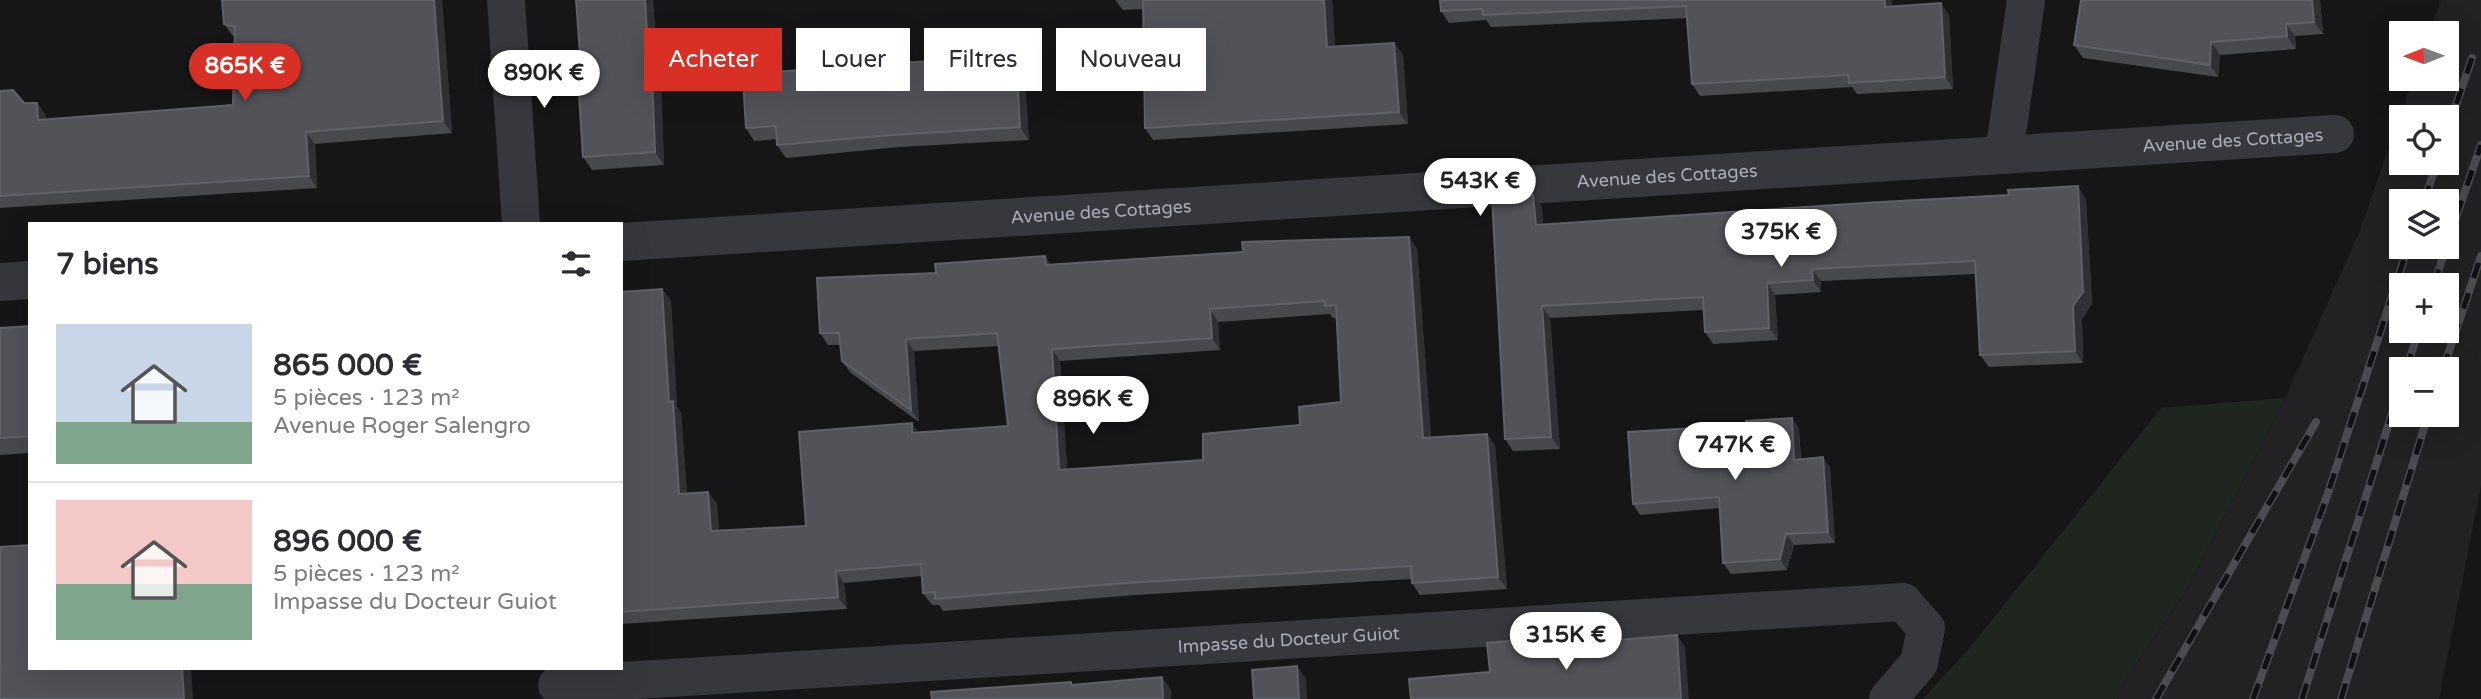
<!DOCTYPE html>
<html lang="fr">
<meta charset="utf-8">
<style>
body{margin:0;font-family:"Varela Round",sans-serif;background:#f7f7f7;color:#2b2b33;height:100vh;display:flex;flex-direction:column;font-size:26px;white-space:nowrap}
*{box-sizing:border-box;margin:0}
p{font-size:23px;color:#7c7c81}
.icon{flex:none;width:38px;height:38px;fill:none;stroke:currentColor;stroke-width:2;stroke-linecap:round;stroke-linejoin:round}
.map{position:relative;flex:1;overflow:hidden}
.details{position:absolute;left:28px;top:222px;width:595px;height:448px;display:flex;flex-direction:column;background:#fff;border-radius:0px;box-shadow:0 7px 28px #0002}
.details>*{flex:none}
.hud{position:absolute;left:644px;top:28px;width:665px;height:63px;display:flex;gap:14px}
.needle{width:46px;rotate:269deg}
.buttons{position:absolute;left:2389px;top:21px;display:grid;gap:14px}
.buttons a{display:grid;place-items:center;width:70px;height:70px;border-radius:0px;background:#fff;box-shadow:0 7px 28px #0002;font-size:35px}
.price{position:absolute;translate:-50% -60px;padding:0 16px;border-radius:24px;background:#fff;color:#222;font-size:23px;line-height:46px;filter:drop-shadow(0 2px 4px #0008)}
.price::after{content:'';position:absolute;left:50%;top:42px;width:21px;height:16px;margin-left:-10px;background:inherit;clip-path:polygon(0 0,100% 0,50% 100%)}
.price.selected{background:#d93025;color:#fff}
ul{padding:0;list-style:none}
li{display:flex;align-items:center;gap:21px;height:175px;padding:0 28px}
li+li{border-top:2px solid #e1e1e2}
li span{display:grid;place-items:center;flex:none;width:196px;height:140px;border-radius:0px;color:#555}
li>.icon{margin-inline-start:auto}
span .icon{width:84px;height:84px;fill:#fffc;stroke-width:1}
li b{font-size:30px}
h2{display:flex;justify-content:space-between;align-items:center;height:84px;padding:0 28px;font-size:30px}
.tag{padding:0 24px;border-radius:0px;background:#fff;box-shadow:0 7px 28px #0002;font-size:24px;line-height:63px}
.tag.selected{background:#d93025;color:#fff}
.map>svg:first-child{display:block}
.built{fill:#222225;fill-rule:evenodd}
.garden{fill:#1e261f}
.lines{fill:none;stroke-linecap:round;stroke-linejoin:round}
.minor{stroke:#37383d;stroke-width:38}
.rail-casing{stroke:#4a4c52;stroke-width:8}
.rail{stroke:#111113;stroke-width:5;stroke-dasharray:16;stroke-linecap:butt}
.wall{fill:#47494d;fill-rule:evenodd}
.shaded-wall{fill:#2f3033}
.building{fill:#525359;stroke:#5f6168;stroke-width:2;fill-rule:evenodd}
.labels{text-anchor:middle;stroke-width:7;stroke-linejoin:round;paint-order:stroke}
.street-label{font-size:18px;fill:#a8adb8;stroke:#111113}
</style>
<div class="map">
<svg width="2481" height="699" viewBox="0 0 2481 699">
<rect width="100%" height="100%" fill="#161618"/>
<path class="built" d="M2441 0H2481V486L2439 699H2113L2189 586 2285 398 2359 233 2413 79H2446V33H2429ZM2401 117H2446V163H2401ZM2401 201H2446V247H2401ZM2401 285H2446V331H2401ZM2401 369H2446V415H2401Z"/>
<path class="garden" d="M2285 398 2189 586 2113 699H1923L1972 645 2161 408Z"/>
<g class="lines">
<g class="minor">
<path d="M506 0 521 224"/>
<path d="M2004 155 2026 0"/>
<path id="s1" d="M621 242 2335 134"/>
<path d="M0 282 30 280"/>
<path id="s2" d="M557 685 1903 602 1926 628 1919 663 1888 699"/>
</g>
<defs>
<g id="rail">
<path d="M2446 134 2472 58"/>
<path d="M2424 201 2437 163"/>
<path d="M2446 246 2481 145"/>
<path d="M2434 285 2446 247"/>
<path d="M2406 369 2419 331"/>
<path d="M2443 369 2481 256"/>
<path d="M2156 699 2316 422"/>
<path d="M2253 699 2327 496 2408 247"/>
<path d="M2302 699 2401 385"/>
<path d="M2341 699 2428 415"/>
</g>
</defs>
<use href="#rail" class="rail-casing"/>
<use href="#rail" class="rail"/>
</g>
<g class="wall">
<path d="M442 0 452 133 315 144 317 188 0 208V91L24 103H37L46 116V120L233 105 235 37 233 36 224 24Z"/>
<path d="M576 0H653L657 56 660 60 664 165 592 170 583 157 582 80Z"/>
<path d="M1115 0H1332L1335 47 1394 43 1403 55 1408 124 1153 140 1145 128 1143 9 1123 10Z"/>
<path d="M1440 0H1892V7L1949 15 1953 89 1857 94 1852 87 1700 96 1692 84 1687 18 1491 27 1486 20 1449 23 1441 11Z"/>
<path d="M2320 0 2323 34 2295 36 2296 49 2220 55 2218 77 2083 58 2074 45Z"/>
<path d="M1024 68 1029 140 900 147 786 158 777 145V139L754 141 746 128Z"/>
<path d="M1533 195 1542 207 1543 224 2086 199 2092 304 2082 319 2083 363 1989 367 1980 355 1976 274 1821 281V292L1775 295 1778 340 1713 344 1705 332 1704 310 1550 318 1560 449 1513 451 1505 439Z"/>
<path d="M1409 237 1417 249 1431 437 1487 434 1495 446 1507 589 1420 595 1412 583 1411 579 1135 595 943 611 939 605H932L923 593 922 576 844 583 847 609 621 624V292L662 289 671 301 677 407 681 413 687 494 708 492 717 504 719 531 806 526 918 432 1008 426 999 346 914 351 919 422 851 373 842 361 840 345H828L820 333 936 273 1045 256 1051 265 1243 252ZM1330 314 1333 318H1336L1341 402 1300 425 1203 460 1067 469 1060 361 1220 350 1218 322Z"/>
<path d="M30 326V453L0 455V328Z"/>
<path d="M1792 418 1799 429 1801 459 1823 457 1830 468 1835 543 1794 545 1787 570 1731 574 1723 563 1720 508 1640 515 1633 504 1746 425Z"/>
</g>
<g class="shaded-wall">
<path d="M434 0H442L452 133 443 121Z"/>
<path d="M645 0H653L657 56 660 60 664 165 655 152Z"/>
<path d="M1324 0H1332L1336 59 1327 47Z"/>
<path d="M1885 0H1892L1893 19 1885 7Z"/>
<path d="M2312 0H2320L2323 34 2314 22Z"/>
<path d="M1941 3 1949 15 1953 89 1945 77Z"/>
<path d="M2286 24 2295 36 2296 49 2287 36Z"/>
<path d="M2211 42 2220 55 2218 77 2210 65Z"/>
<path d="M1394 43 1403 55 1408 124 1399 112Z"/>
<path d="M1016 55 1024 68 1029 140 1020 127Z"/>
<path d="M37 103 46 116 47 133 38 120Z"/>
<path d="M306 132 315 144 317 188 309 176Z"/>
<path d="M2078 186 2086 199 2092 304 2082 319 2083 363 2075 351 2073 306Z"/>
<path d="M1533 195 1542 207 1544 237 1536 225Z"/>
<path d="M1409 237 1417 249 1432 450 1423 438Z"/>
<path d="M1045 256 1053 268 1046 265Z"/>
<path d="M1812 269 1821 281V292L1813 280Z"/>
<path d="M1767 283 1775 295 1778 340 1769 328Z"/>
<path d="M662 289 671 301 677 407 681 413 688 506 679 494 669 402Z"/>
<path d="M1542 306 1550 318 1560 449 1551 437Z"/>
<path d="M1210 309 1218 322 1220 350 1212 338Z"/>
<path d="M906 339 914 351 919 422 911 410Z"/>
<path d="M1052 349 1060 361 1068 482 1059 470Z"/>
<path d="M1792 418 1799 429 1801 471 1794 460Z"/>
<path d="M912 423 920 435 912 433Z"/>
<path d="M1487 434 1495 446 1507 589 1498 577Z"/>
<path d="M1823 457 1830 468 1835 543 1828 532Z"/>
<path d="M708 492 717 504 720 543 711 531Z"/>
<path d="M1786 534 1794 545 1787 570 1780 559Z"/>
<path d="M836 571 844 583 847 609 838 597Z"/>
<path d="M1677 635 1685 647 1689 699H1681Z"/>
<path d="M1297 666 1306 679 1307 699H1299Z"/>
<path d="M182 668H191L193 699H184Z"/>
<path d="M1162 677 1171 690V699H1163Z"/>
</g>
<g class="building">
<path d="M222 0H434L443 121 306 132 309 176 0 196V91L13 90 24 103H37L38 120 233 105 235 27 224 24Z"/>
<path d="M576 0H645L648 47H651L655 152 583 157 578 80H582Z"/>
<path d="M1143 0H1324L1327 47 1394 43 1399 112 1145 128Z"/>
<path d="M1440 0H1885V7L1941 3 1945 77 1849 83 1848 75 1692 84 1686 6 1483 15 1482 9 1441 11Z"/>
<path d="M2081 0H2312L2314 22 2286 24 2287 36 2211 42 2210 65 2074 45Z"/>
<path d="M1016 55 1020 127 891 135 777 145 776 126 746 128 743 79 774 76 773 72Z"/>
<path d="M2078 186 2083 292 2073 306 2075 351 1980 355 1975 261 1812 269 1813 280 1767 283 1769 328 1705 332 1703 297 1542 306 1551 437 1505 439 1492 197 1533 195 1536 225 1881 202 2009 195 2008 190Z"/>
<path d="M1409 237 1423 438 1487 434 1498 577 1412 583 1411 566 1126 583 935 599V592L923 593 921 564 836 571 838 597 621 612V292L662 289 669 402 673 401 679 494 708 492 711 531 806 526 799 432 912 423V433L1008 426 997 333 906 339 911 410 842 361 839 333H820L817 278 936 273 935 264 1045 256 1046 265 1243 252 1242 242ZM1325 301V306L1336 305 1341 402 1299 407 1300 425 1203 434V460L1059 470 1052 349 1212 338 1210 309Z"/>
<path d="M30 326V436L0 438V328Z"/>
<path d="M1792 418 1794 460 1823 457 1828 532 1786 534 1780 559 1723 563 1719 497 1633 504 1628 432 1746 425V421Z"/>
<path d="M30 545V668H182L184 699H0V547Z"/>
<path d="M1677 635 1681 699H1411L1409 679 1490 672 1487 643 1566 636V644Z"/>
<path d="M1297 666 1299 699H1254L1252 670Z"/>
<path d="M1162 677 1163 699H932L931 692 1071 682V685Z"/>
</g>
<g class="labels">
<g class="street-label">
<text dy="6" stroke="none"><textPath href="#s1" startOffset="1615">Avenue des Cottages</textPath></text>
<text dy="6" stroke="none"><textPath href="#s1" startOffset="1048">Avenue des Cottages</textPath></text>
<text dy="6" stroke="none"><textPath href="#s1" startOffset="481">Avenue des Cottages</textPath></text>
<text dy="6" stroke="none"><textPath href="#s2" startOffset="733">Impasse du Docteur Guiot</textPath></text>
</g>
</g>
</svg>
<div class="buttons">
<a><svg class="needle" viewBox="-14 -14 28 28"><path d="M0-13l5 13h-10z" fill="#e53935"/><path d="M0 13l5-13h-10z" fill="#7c7c81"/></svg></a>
<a><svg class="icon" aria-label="locate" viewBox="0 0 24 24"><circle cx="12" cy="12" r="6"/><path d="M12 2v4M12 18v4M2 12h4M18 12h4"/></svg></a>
<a><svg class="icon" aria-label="layers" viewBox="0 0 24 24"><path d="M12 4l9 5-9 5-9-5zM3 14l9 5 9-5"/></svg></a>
<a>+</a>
<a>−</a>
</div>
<b class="price selected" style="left:245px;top:103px">865K €</b>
<b class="price" style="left:544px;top:110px">890K €</b>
<b class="price" style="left:1480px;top:218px">543K €</b>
<b class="price" style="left:1781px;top:269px">375K €</b>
<b class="price" style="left:1093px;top:436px">896K €</b>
<b class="price" style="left:1735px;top:482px">747K €</b>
<b class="price" style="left:1566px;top:672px">315K €</b>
<div class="hud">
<a class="tag selected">Acheter</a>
<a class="tag">Louer</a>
<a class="tag">Filtres</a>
<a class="tag">Nouveau</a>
</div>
<section class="details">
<h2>7 biens<svg class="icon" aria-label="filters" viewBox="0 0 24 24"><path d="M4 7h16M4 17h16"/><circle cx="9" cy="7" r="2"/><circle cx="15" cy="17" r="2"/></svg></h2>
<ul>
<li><span style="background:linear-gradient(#c9d6e8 70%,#7fa58c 0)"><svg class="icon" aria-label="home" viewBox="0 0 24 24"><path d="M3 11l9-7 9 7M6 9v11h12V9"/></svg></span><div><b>865 000 €</b><p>5 pièces · 123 m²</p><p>Avenue Roger Salengro</p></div></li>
<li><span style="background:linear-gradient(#f6c9c9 60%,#7fa58c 0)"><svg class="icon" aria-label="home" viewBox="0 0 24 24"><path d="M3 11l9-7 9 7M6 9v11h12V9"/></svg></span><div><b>896 000 €</b><p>5 pièces · 123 m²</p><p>Impasse du Docteur Guiot</p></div></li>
</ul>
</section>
</div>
